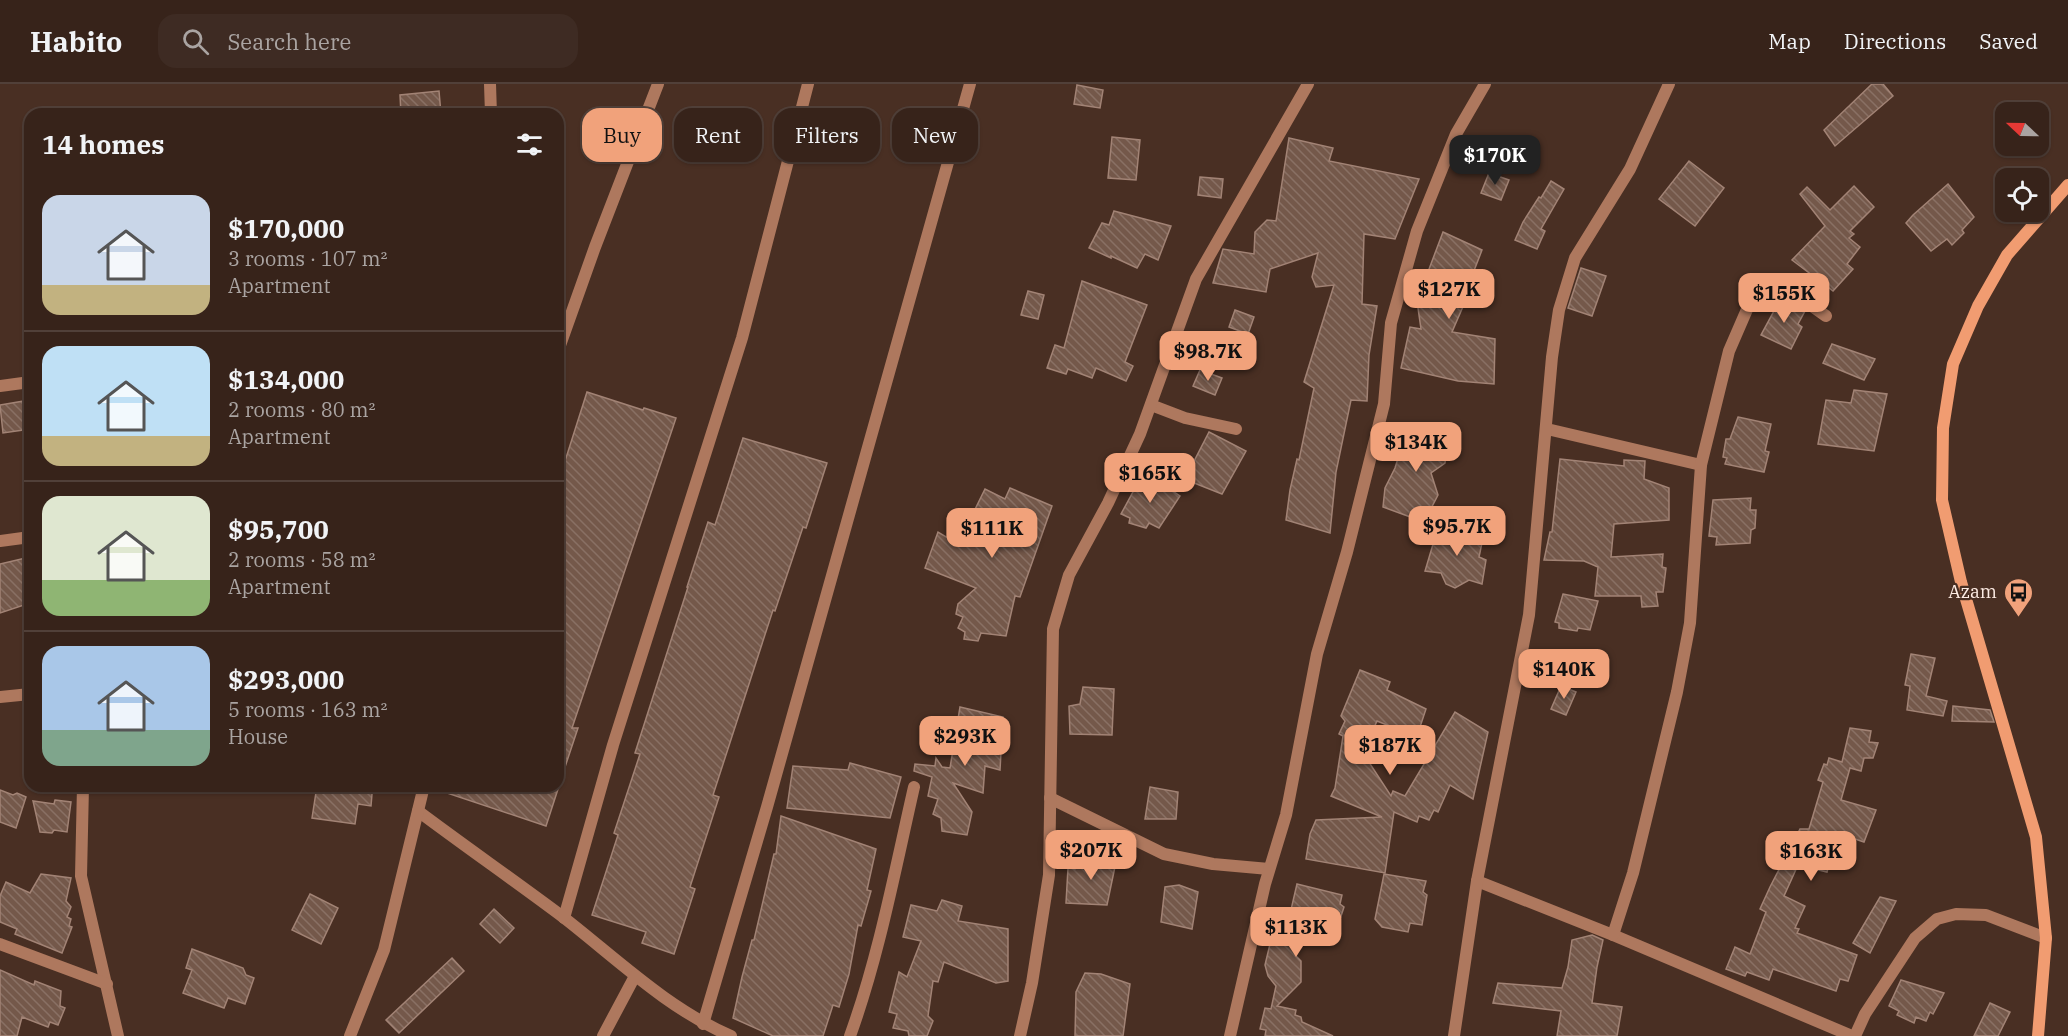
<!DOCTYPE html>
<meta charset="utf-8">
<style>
body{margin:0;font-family:"IBM Plex Serif",serif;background:#3e2b23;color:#f1f3f6;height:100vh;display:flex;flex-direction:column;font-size:22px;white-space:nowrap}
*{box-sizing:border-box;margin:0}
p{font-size:20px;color:#aaa4a2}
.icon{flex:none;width:33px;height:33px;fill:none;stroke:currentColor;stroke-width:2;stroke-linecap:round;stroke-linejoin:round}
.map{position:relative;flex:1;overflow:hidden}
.details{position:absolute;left:24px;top:24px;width:540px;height:684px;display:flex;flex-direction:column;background:#37231a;border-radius:18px;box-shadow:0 2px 4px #0004,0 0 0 2px #514039}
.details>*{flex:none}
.banner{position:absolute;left:582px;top:24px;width:570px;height:54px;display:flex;gap:12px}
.needle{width:39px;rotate:292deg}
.controls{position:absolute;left:1995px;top:18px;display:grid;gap:12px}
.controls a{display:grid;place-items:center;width:54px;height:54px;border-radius:12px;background:#37231a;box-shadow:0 2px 4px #0004,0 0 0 2px #514039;font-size:30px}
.price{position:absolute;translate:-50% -51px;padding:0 14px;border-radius:12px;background:#f1a27b;color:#111;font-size:20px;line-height:39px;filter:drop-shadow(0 2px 3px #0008)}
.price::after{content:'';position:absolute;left:50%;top:36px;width:18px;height:14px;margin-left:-9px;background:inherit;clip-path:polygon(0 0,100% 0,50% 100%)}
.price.selected{background:#222;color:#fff}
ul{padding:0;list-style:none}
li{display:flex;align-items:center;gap:18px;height:150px;padding:0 18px}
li+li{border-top:2px solid #514039}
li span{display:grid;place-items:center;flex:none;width:168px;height:120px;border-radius:18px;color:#555}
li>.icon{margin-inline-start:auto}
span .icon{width:72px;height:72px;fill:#fffc;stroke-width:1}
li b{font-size:26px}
h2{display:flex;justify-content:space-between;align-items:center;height:72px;padding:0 18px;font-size:26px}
.chip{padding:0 21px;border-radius:18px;background:#37231a;box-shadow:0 2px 4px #0004,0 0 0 2px #514039;font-size:21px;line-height:54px}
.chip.selected{background:#f1a27b;color:#111}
header{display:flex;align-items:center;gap:36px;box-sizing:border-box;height:84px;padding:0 30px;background:#37231a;border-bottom:2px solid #514039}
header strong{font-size:28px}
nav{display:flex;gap:33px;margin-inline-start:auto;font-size:21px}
.search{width:420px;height:54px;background:#3e2b23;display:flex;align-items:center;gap:15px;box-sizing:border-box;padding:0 21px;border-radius:18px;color:#aaa4a2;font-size:22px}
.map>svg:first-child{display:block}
.building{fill:url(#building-back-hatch);stroke:#a28375;stroke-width:1.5}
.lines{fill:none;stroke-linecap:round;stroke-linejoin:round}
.minor{stroke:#ae785e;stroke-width:12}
.secondary{stroke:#f19c71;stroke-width:12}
.labels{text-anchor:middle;stroke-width:4.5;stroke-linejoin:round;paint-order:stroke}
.poi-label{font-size:18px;fill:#feede5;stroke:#492f23;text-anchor:end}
</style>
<header>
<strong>Habito</strong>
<div class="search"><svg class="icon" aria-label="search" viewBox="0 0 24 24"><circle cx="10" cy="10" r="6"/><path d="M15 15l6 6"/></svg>Search here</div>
<nav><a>Map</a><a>Directions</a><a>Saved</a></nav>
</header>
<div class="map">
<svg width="2068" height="952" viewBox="0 0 2068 952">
<defs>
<pattern id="building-back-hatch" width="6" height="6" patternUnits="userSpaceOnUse" patternTransform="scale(1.5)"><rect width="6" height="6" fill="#74584a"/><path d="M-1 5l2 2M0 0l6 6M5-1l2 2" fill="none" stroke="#897064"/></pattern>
</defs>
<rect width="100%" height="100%" fill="#492f23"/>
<g class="building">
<path d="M1872 0H1883L1893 12 1835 62 1824 46Z"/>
<path d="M1077 1 1103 6 1100 24 1074 20Z"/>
<path d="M439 7 441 30H401L400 11Z"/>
<path d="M1112 53 1140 56 1136 96 1108 94Z"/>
<path d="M1289 54 1333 64 1329 77 1419 95 1395 155 1364 150 1362 220 1377 222 1369 271 1367 317 1351 316 1336 388 1330 449 1286 436 1290 406 1297 375 1299 376 1314 304 1304 298 1334 201 1316 203 1312 193 1318 169 1270 185 1266 208 1213 199 1223 165 1254 170 1255 148 1267 136 1276 137Z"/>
<path d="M1689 77 1724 104 1695 142 1659 115Z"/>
<path d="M1489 89 1509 96 1501 116 1481 109Z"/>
<path d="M1200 93 1223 95 1221 114 1198 111Z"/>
<path d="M1551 97 1564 105 1541 145 1545 147 1537 165 1515 156 1523 138 1539 113 1541 114Z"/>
<path d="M1948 100 1974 133 1962 146 1964 149 1952 161 1947 155 1931 167 1906 139 1913 131Z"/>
<path d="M1854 102 1874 123 1850 147 1854 150 1849 154 1860 163 1847 180 1853 185 1833 207 1792 176 1825 142 1800 110 1807 103 1830 126Z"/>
<path d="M1114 127 1171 142 1158 176 1145 170 1137 184 1111 172V174L1089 164 1102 139 1109 141Z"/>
<path d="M1443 148 1482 166 1465 210 1468 211 1452 248 1495 255 1494 300 1458 297 1401 284 1410 243 1421 245 1417 217Z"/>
<path d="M1581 184 1606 192 1592 232 1568 224Z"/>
<path d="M1082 197 1147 221 1125 278 1133 282 1126 297 1096 284 1092 294 1068 285 1066 290 1047 284 1055 261 1064 264Z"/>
<path d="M1028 207 1044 211 1038 235 1021 231Z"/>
<path d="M1781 214 1805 227 1798 240 1802 243 1791 265 1761 251Z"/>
<path d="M1235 226 1254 233 1248 250 1229 243Z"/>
<path d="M1832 260 1875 275 1864 296 1823 279Z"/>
<path d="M1200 286 1222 294 1215 311 1193 302Z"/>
<path d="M1854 306 1887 310 1874 367 1818 360 1826 316 1851 319Z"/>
<path d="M587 308 643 326 644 324 676 334 572 644H578L561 695 558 694V399Z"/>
<path d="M30 316V345L3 349 0 321Z"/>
<path d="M1738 333 1771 340 1765 367 1769 368 1764 388 1725 380 1727 374 1723 373 1726 355H1730Z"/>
<path d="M1409 339 1448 351 1445 379 1431 389 1438 411 1424 438 1383 423 1385 404 1395 384Z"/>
<path d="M1209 348 1246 367 1222 410 1189 397V387Z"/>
<path d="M743 354 827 379 806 444 803 443 775 527 773 526 713 711 719 713 690 803 695 805 674 870 642 859 646 848 592 831 618 751 614 749 640 670 635 669 688 503H687L708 438 715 441Z"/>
<path d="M1560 375 1624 382V376L1645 377 1644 395 1669 404V436L1614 440 1611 473 1663 470 1662 483 1666 484 1663 508H1656L1658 522 1642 523 1641 512H1595L1598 483 1584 477 1544 476 1550 448H1552Z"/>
<path d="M1152 393 1180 412 1159 444 1149 439 1146 444 1129 439 1130 434 1121 430 1140 395 1150 399Z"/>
<path d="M1010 404 1052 422 1020 513 1015 512 1006 552 981 549 978 557 964 555 965 548 958 544 963 533 956 530 958 520 976 504 925 484 938 448 958 460 985 405 1005 415Z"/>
<path d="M1751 414 1750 426H1756L1755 444 1751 446 1750 459 1716 461 1717 453 1709 452 1713 416Z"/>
<path d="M1439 440 1483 454 1479 473 1486 476 1482 500 1469 496 1455 504 1446 500 1441 489 1425 487Z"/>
<path d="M30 473V519L0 529V480Z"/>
<path d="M1563 510 1598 517 1590 546 1578 544 1577 547 1559 544V539L1555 538Z"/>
<path d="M1911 570 1935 574 1926 612 1947 617 1943 632 1907 626 1910 602 1905 601Z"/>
<path d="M1360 586 1390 598 1387 606 1426 625 1415 658 1401 651 1402 647 1377 637 1363 669 1391 712 1393 707 1405 712 1455 628 1488 648 1473 715 1450 701 1438 728 1434 726 1429 736 1419 732 1417 738 1394 728 1385 789 1306 775 1310 750 1316 736 1382 733 1331 712 1335 704 1343 652 1339 650 1345 637 1341 632Z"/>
<path d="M1561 602 1576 608 1566 631 1551 625Z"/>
<path d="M1083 603 1114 605 1112 651 1070 650 1069 622 1080 620Z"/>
<path d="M1953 622 1990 626 1994 638 1952 637Z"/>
<path d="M960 623 1003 633 1000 686 985 682 983 709 953 699 972 728 967 751 942 747 941 734 933 730 938 715 928 712 932 693 914 687 915 680 935 682 936 674 942 683 950 684Z"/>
<path d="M1850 644 1871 647 1869 658 1878 659 1873 674H1864L1861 687 1850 684 1841 716 1876 726 1864 758 1837 749 1827 788 1798 781 1784 812 1805 822 1795 844 1799 845 1797 849 1857 871 1848 897 1840 895 1836 907 1773 885 1769 896 1747 888 1745 892 1726 885 1735 863 1750 870 1766 828 1760 825 1770 803 1800 745H1809L1823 698 1818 696 1824 680 1827 681 1829 674 1842 678Z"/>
<path d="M850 679 901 693 890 734 787 724 793 682 848 686Z"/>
<path d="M317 702H366L372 710 371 722 358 720 355 740 312 734Z"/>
<path d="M435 702H559L546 742 435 705Z"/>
<path d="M1150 703 1178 708 1176 735H1145Z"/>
<path d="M0 706 13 711 17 709 26 713 16 744 0 738Z"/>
<path d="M55 716 71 718 67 748 54 746 52 749 40 748 33 717 54 720Z"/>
<path d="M781 732 876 765 867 806 871 807 861 842 858 841 849 890 839 923 833 921 823 952H773L733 934 742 893 752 856H754L774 770H776Z"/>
<path d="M1117 773 1107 821 1066 819 1068 784 1075 785 1077 775Z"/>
<path d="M41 790 71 794 66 817 71 823 67 833 71 835 69 842 72 843 62 869 15 850 17 845 0 838V812L6 798 30 809Z"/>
<path d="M1384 790 1426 797 1423 808 1427 811 1422 841 1410 839 1408 848 1382 843 1375 835Z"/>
<path d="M1297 800 1342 811 1340 820 1344 823 1339 838 1328 835 1325 846 1300 848 1296 872 1301 877V898L1277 922 1296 926 1295 931 1301 933 1302 938 1333 952H1265L1266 946 1260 945 1265 924 1271 925 1276 902 1268 892 1265 881 1270 860H1273L1275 848H1279L1280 842 1287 843Z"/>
<path d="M1179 801 1198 808 1192 845 1161 838 1165 803Z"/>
<path d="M310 810 338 824 321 860 292 846Z"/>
<path d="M1880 813 1896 817 1870 869 1853 859Z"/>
<path d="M942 816 962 822 958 837 1008 845V897L996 899 944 878 938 898 933 897 928 932 933 937 927 952H909L908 947 893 944 897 930 889 928 899 888 907 893 921 857 903 853 911 821 937 827Z"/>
<path d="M494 825 514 844 500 859 480 840Z"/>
<path d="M1592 851 1603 856 1597 883 1592 919 1622 923 1617 952H1557L1561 927 1493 919 1498 899 1562 904 1568 883 1572 856Z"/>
<path d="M192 865 243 884 246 891 254 894 245 920 228 914 224 924 183 909 192 886 186 884Z"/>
<path d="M452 874 464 887 399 949 386 936Z"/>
<path d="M0 886 34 901 35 897 61 907 60 922 65 924 58 941 50 938 48 943 22 933 17 952H0Z"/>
<path d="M1085 889 1101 890 1130 900 1123 952H1075L1076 908Z"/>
<path d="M1901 896 1944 909 1933 930 1930 928 1926 937 1916 933 1914 939 1897 931 1899 927 1889 922Z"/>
<path d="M1990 919 2010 928 1998 952H1974Z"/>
</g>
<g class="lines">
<g class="minor">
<path d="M490 0 491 30"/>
<path d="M558 267 595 163 658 0"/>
<path d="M0 302 30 298"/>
<path d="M1151 321 1185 334 1236 345"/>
<path d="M1547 345 1701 381"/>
<path d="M0 457 30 453"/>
<path d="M0 613 30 610"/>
<path d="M83 702 81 792 118 952"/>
<path d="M1050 714 1164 770 1213 780 1269 785"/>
<path d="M418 727C466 763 515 797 563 833 617 875 668 925 731 952"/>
<path d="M1477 797 1613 851 1852 952"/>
<path d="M564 834 613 661 742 254 808 0"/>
<path d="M1613 851 1633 789 1677 608 1690 539 1701 381 1729 267 1755 207 1764 197 1781 200 1826 232"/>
<path d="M0 860 107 900"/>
<path d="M703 940 767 723 970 0"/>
<path d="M350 952 384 866 424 702"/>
<path d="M603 952 635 892"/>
<path d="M850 952C879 872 895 786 914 703"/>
<path d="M1020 952 1032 899 1049 791 1053 545 1069 491 1108 419 1140 350 1196 195 1308 0"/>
<path d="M1230 952 1265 800 1286 731 1317 570 1347 468 1384 320 1391 239 1417 147 1456 50 1485 0"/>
<path d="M1454 952 1477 797 1529 531 1552 273 1559 226 1575 174 1630 85 1669 0"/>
<path d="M1855 952 1865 930 1915 854 1937 835 1956 830 1986 831 2046 854"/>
</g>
<path class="secondary" d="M2038 952 2046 854 2036 753 1961 498 1942 416 1943 344 1953 280 1978 222 2007 171 2068 101"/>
</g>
<defs>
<symbol id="bus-pin" viewBox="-11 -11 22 30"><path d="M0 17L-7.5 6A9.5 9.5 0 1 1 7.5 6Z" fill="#f1a27b" stroke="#492f23"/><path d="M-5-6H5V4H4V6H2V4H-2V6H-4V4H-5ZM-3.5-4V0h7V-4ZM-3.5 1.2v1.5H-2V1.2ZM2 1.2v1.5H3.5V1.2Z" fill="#111"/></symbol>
</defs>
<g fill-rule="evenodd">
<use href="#bus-pin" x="2002" y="492" width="33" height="45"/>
</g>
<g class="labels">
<g class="poi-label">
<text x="1997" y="514">Azam</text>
</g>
</g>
</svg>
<div class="controls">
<a><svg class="needle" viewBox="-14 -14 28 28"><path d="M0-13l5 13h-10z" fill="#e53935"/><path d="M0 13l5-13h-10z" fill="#aaa4a2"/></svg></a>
<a><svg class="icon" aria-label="locate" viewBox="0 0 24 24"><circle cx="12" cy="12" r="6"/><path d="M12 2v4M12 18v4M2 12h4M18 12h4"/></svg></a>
</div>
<b class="price selected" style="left:1495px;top:102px">$170K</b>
<b class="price" style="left:1449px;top:236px">$127K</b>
<b class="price" style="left:1784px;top:240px">$155K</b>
<b class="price" style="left:1208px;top:298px">$98.7K</b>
<b class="price" style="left:1416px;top:389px">$134K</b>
<b class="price" style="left:1150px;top:420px">$165K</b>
<b class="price" style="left:1457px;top:473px">$95.7K</b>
<b class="price" style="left:992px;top:475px">$111K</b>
<b class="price" style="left:1564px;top:616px">$140K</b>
<b class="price" style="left:965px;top:683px">$293K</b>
<b class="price" style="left:1390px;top:692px">$187K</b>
<b class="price" style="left:1091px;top:797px">$207K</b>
<b class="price" style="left:1811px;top:798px">$163K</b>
<b class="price" style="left:1296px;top:874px">$113K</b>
<div class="banner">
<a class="chip selected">Buy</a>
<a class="chip">Rent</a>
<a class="chip">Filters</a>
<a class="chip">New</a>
</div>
<section class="details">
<h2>14 homes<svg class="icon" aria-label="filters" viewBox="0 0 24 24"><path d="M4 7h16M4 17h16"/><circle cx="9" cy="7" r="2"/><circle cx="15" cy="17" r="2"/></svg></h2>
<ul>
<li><span style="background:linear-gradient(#c9d6e8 75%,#c2b280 0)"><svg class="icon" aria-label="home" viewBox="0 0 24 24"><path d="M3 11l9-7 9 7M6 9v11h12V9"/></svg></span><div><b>$170,000</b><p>3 rooms · 107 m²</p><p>Apartment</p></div></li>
<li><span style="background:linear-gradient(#bfe0f5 75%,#c2b280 0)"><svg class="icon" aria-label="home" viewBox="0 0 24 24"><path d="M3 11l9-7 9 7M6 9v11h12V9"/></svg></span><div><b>$134,000</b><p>2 rooms · 80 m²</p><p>Apartment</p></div></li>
<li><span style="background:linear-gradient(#dfe7d0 70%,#8fb573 0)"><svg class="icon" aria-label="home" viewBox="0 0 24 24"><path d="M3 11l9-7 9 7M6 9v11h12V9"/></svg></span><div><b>$95,700</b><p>2 rooms · 58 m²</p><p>Apartment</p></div></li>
<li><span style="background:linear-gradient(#a9c7e8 70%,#7fa58c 0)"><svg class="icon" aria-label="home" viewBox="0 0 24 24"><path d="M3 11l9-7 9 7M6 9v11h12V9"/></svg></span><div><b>$293,000</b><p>5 rooms · 163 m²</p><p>House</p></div></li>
</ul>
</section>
</div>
